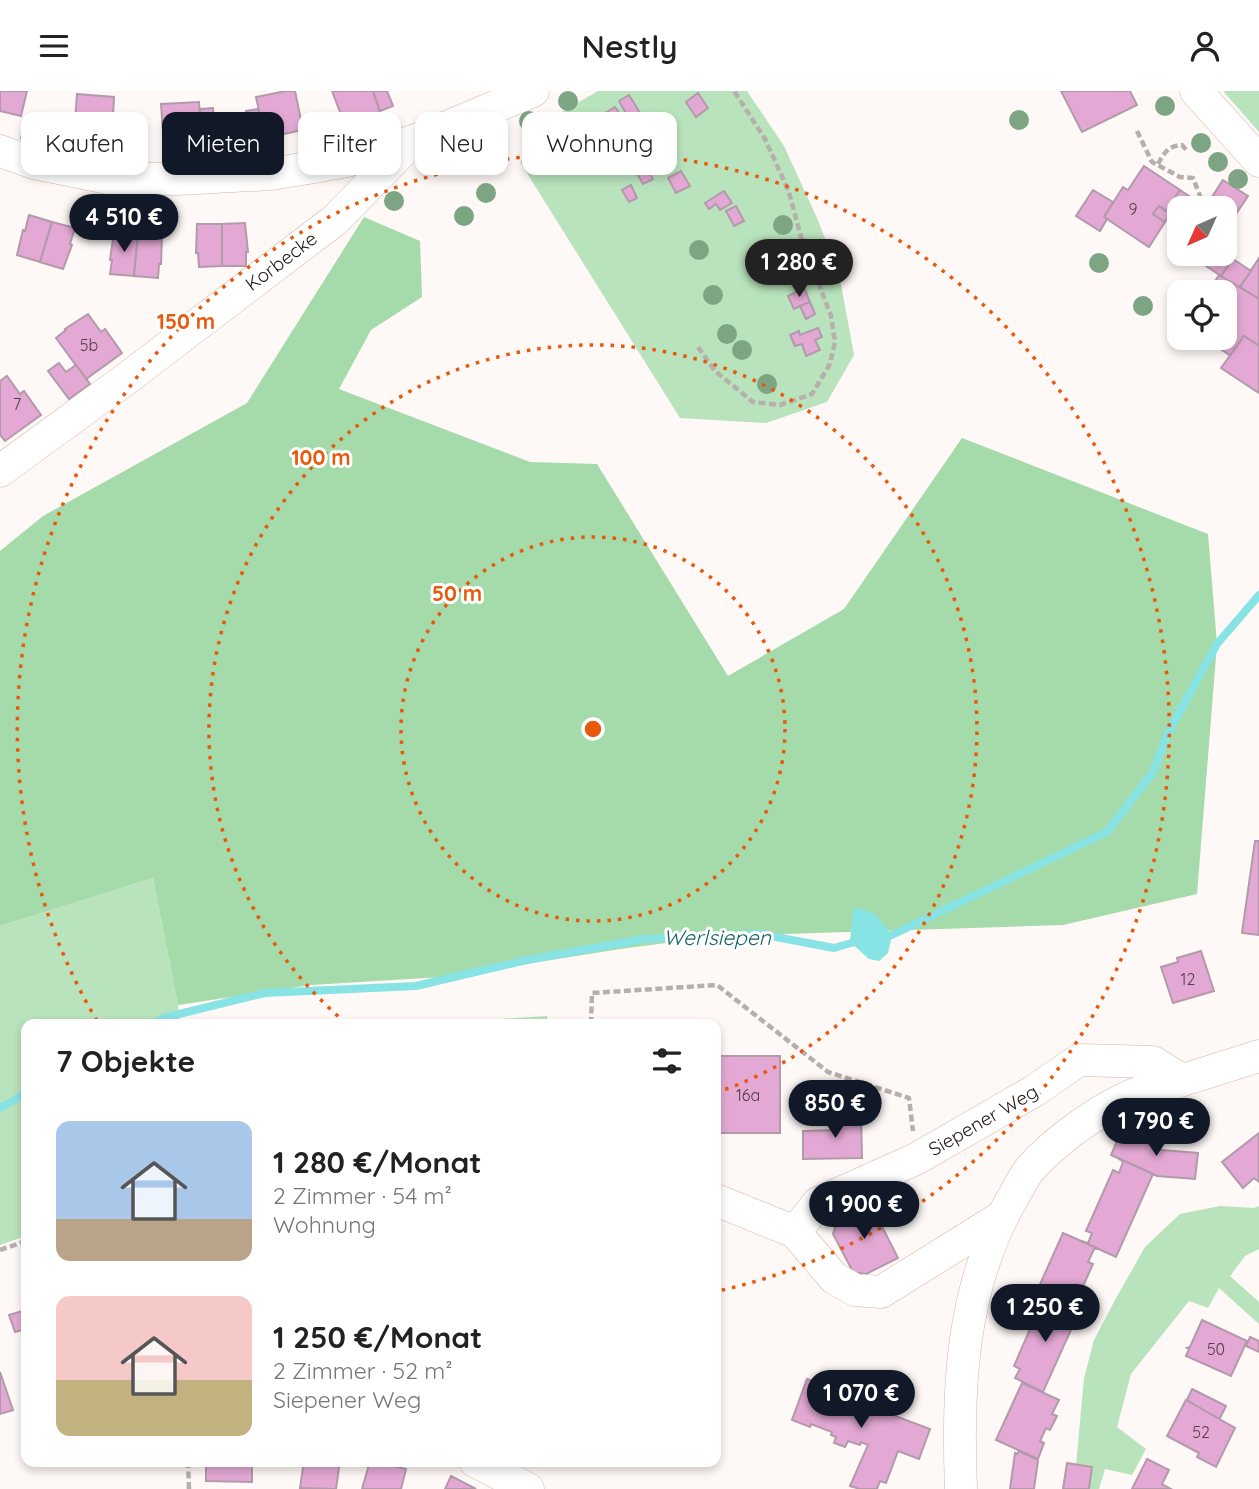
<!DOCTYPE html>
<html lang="de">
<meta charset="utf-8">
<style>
body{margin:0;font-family:Quicksand,sans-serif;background:#f6f6f6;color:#222;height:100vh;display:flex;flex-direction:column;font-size:26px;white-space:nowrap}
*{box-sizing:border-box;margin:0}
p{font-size:23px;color:#767676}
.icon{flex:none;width:38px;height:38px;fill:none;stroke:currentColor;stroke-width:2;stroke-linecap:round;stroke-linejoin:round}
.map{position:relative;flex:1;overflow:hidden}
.side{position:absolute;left:21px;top:928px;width:700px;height:448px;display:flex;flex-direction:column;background:#fff;border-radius:14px;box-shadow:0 4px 10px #0003}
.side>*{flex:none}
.banner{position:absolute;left:21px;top:21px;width:700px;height:63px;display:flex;gap:14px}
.needle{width:46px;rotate:225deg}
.controls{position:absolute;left:1167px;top:105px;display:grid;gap:14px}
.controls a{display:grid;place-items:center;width:70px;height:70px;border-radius:14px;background:#fff;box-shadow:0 4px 10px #0003;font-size:35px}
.price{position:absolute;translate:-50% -60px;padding:0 16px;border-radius:24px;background:#111827;color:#fff;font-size:23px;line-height:46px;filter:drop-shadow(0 2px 4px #0008)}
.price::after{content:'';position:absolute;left:50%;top:42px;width:21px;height:16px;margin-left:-10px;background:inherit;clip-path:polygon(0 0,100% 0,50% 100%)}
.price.on{background:#222;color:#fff}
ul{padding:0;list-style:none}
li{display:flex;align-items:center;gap:21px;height:175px;padding:0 35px}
li span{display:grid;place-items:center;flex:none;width:196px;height:140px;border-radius:14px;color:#555}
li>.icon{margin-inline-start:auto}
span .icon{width:84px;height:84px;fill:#fffc;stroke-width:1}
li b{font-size:30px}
h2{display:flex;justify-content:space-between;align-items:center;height:84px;padding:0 35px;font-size:30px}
.tag{padding:0 24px;border-radius:14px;background:#fff;box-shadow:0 4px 10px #0003;font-size:24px;line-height:63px}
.tag.on{background:#111827;color:#fff}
header{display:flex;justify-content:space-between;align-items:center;height:91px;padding:0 35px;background:#fff;font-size:32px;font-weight:600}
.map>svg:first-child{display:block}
.green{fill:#b9e3bc}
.forest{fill:#a5daaa}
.water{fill:#88e3e5}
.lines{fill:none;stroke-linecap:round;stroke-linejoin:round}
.stream{stroke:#88e3e5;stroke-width:8}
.building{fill:#e3a9d4;stroke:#b29aab;stroke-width:2}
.minor-casing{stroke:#d3b6ab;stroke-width:33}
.path{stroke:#b6afac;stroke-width:4.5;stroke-dasharray:7 3.5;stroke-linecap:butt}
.minor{stroke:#fff;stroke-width:32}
.tree{fill:#7da584}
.ring{fill:none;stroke:#e8590c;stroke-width:3.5;stroke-dasharray:3.5 7}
.labels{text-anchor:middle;stroke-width:6;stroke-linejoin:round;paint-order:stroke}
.number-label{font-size:16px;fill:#523c44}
.street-label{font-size:19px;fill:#221814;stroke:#fff}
.water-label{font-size:21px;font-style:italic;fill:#186465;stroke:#fff}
.centre{fill:#e8590c;stroke:#fff;stroke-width:3.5}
.ring-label{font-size:21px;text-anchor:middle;font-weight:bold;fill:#e8590c;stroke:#fff;stroke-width:6;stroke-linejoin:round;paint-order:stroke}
</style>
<header><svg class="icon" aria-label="menu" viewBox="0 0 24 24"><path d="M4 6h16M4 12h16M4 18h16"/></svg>Nestly<svg class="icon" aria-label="person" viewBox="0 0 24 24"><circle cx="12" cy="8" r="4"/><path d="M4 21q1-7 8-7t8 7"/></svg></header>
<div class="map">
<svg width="1259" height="1398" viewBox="0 0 1259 1398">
<rect width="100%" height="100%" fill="#fef8f6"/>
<g class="green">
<path d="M598 0H747L784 55 817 127 839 183 854 264 827 311 766 332 680 327 520 71 541 49 534 37Z"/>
<path d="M1223 0H1259V41Z"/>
<path d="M153 787 178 914 180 933H26V1145L0 1154V835Z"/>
<path d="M547 925 548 933H421Z"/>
<path d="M1220 1115 1254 1117 1259 1115V1158L1245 1165 1230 1185 1259 1211V1233L1219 1197 1208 1217 1189 1210 1131 1283 1117 1336 1146 1358 1132 1384 1105 1378 1099 1398H1089L1092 1376 1076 1374 1084 1287 1094 1249 1115 1209 1145 1156 1180 1123Z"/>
</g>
<path class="forest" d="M364 126 420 150 422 206 371 239 339 298 530 371 597 373 728 585 844 518 962 347 1208 443 1217 553 1197 803 1063 834 721 845 627 857 442 886 311 894 178 914 153 787 0 835V460L43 425 247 312Z"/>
<path class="water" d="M859 817 875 823 892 844 888 862 879 870 869 868 850 851 853 818Z"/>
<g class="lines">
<g class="stream">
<path d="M881 846 892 844 1107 741 1153 681 1167 644 1217 553 1259 504"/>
<path d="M152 933 163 927 265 902 416 895 527 869 644 848 760 843 834 857 858 850"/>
<path d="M0 1017 26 1002"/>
</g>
</g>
<g class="building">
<path d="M0 0H27L21 25 0 20Z"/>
<path d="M286 0H295L303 39 265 47 256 6Z"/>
<path d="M332 0H373L380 21 345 34Z"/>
<path d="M373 0H387L393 15 380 20Z"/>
<path d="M1061 0H1130L1137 14 1082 41Z"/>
<path d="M698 2 708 17 696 26 686 11Z"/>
<path d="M77 3 114 6 112 46 74 44Z"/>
<path d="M629 4 640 22 630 29 619 10Z"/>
<path d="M199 11 202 52 164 55 161 13Z"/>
<path d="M615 16 625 30 612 39 602 24Z"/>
<path d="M213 17 216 50 202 51 200 18Z"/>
<path d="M258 18 264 46 252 49 246 20Z"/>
<path d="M113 23 127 24 126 46 111 45Z"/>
<path d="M27 26 50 32 44 53 21 47Z"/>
<path d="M655 42 662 54 649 62 642 49Z"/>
<path d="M619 44 628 60 614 68 605 51Z"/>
<path d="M1144 75 1180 99 1166 120 1159 115 1153 123 1165 131 1149 156 1104 126 1123 96 1128 99Z"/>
<path d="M646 76 653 88 643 93 636 81Z"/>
<path d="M681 80 690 95 676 102 668 87Z"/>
<path d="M1223 89 1248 105 1234 126 1225 117 1210 109Z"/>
<path d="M631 94 637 107 629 111 622 99Z"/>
<path d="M1093 99 1113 111 1104 126 1107 128 1100 140 1076 125Z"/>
<path d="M1180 99 1204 115 1202 117H1180V135L1168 127 1165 131 1153 123 1159 115 1166 120Z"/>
<path d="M724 100 732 112 720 119 716 113 709 118 705 112Z"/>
<path d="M736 115 744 130 734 135 726 120Z"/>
<path d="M29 124 52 131 40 171 17 164 23 139 25 140Z"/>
<path d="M52 131 75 137 70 153 72 154 63 178 40 171Z"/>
<path d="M245 132 248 161H246V175H222V133Z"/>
<path d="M197 133H222V175L199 176 198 162H196Z"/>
<path d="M114 141 138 143 134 185 110 183 112 169H110Z"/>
<path d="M138 143 162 145 161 173H159L158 187 134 185Z"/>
<path d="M1180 150V163H1202L1194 174 1173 160Z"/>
<path d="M766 156 771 169 755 175 750 162Z"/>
<path d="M1202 163H1225L1233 168 1221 185 1197 169Z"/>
<path d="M1259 167V208L1240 196Z"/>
<path d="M1233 168 1251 180 1239 197 1221 185Z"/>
<path d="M1219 184 1259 208V255L1244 245 1231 265 1204 247H1225V201H1208Z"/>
<path d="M804 197 810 211 794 218 788 205Z"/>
<path d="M810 211 815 223 806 228 800 215Z"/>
<path d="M88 223 101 241 105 238 122 262 86 288 56 247 66 239 65 238Z"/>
<path d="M818 237 822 246 815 249 820 259 806 265 802 253 795 255 790 244 799 240 800 244Z"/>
<path d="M1244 245 1259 255V302L1221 277Z"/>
<path d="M59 272 66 281 76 274 90 293 69 308 48 280Z"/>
<path d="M7 285 20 303 24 300 41 324 5 350 0 344V290Z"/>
<path d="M1255 750H1259V844L1242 842Z"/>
<path d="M1201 860 1214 900 1173 912 1161 876 1178 871 1177 867Z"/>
<path d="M716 965H780V1042H717L716 1071Z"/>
<path d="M834 1024H861L862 1067 803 1068V1040L834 1039Z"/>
<path d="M1121 1041 1162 1059 1198 1062 1195 1088 1157 1085 1111 1064Z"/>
<path d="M1259 1042V1091L1254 1087 1243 1097 1222 1071Z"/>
<path d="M1118 1067 1153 1083 1116 1166 1081 1150 1088 1152 1092 1142 1086 1140 1113 1079 1119 1082 1123 1071Z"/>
<path d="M887 1099 897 1120 878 1129 870 1112 867 1114 864 1108Z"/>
<path d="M870 1112 898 1167 866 1183 853 1181 833 1143 837 1130Z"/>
<path d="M1063 1142 1099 1158H1094L1088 1171 1093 1173 1080 1202 1075 1200 1069 1214 1074 1217 1037 1200Z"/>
<path d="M1051 1208 1079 1221 1043 1301 1015 1287 1020 1278 1014 1275 1040 1215 1046 1218Z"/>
<path d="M26 1219V1238L15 1241 9 1224Z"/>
<path d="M1202 1229 1247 1250 1231 1285 1186 1265 1189 1258 1187 1257 1190 1256Z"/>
<path d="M1250 1246 1259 1250V1261L1246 1255Z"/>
<path d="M0 1281 13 1319 0 1323Z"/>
<path d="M807 1288 883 1316 882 1320 930 1338 919 1368 898 1360 886 1392 880 1390 877 1398H860L850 1395 868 1354 861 1351 860 1354 848 1350 845 1356 834 1352 836 1346 831 1344 832 1341 811 1333 810 1336 792 1329Z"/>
<path d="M1022 1292 1059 1309 1052 1323 1057 1325 1050 1339 1046 1337 1040 1350 1044 1352 1038 1368 996 1349Z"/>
<path d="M1192 1298 1226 1315 1219 1329 1187 1309Z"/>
<path d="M1186 1309 1235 1337 1216 1376 1197 1366 1199 1362 1167 1345Z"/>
<path d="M1019 1360 1038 1369 1034 1398H1010L1015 1362 1017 1363Z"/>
<path d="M1147 1368 1169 1379 1162 1393 1171 1398H1132Z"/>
<path d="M206 1370H252V1391L206 1390Z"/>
<path d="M304 1370H340L336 1398 300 1397Z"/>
<path d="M370 1370 406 1378 401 1398H362Z"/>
<path d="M1067 1372 1092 1376 1089 1398H1063Z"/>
<path d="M451 1385 476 1398H445Z"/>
</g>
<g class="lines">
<defs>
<g id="minor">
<path d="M1196 0 1259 70"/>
<path d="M0 60 34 72 108 87 178 88 271 83 314 76 347 70 410 51"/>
<path d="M0 380 126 288 335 129 411 51 533 0"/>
<path d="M716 1109 795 1141 818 1112 916 1068 1034 1000 1079 969 1153 971 1182 989"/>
<path d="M795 1141 834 1187 855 1199 881 1201 1003 1125"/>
<path d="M475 1370 528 1398"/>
<path d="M961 1398C957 1300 961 1197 1011 1110 1017 1100 1023 1087 1030 1078 1052 1053 1089 1026 1118 1011 1138 1000 1162 995 1183 989 1209 981 1234 973 1259 965"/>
</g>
</defs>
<use href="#minor" class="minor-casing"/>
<g class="path">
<path d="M1137 40 1152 71 1180 86 1193 87 1204 115"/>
<path d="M1158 73C1164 62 1168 55 1182 54L1188 61"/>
<path d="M698 256 715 280 753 311 780 314 812 303 830 273 835 251 831 225 801 146 789 101 765 48 734 0"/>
<path d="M591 933 592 902 717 894 828 981 909 1007 913 1040"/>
<path d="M0 1159 26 1150"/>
<path d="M188 1370 189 1398"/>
</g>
<use href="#minor" class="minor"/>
</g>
<g class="tree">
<circle cx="568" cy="10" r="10"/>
<circle cx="1165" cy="15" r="10"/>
<circle cx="1019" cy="29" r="10"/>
<circle cx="529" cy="30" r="10"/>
<circle cx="1201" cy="52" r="10"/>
<circle cx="486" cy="60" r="10"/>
<circle cx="1218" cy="71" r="10"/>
<circle cx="457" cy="72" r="10"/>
<circle cx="1238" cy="88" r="10"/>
<circle cx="486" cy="102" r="10"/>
<circle cx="394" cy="110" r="10"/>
<circle cx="464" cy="125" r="10"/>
<circle cx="783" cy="134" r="10"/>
<circle cx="699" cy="159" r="10"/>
<circle cx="1099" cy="172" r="10"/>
<circle cx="713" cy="204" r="10"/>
<circle cx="1143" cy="215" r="10"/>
<circle cx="727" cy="243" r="10"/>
<circle cx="742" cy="259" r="10"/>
<circle cx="767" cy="293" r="10"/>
</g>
<g class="ring">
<circle cx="593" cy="638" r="192"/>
<path d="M346 932A384 384 0 1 1 718 1001"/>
<path d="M97 930A576 576 0 1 1 718 1200"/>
</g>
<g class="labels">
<g class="number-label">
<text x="1133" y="124">9</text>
<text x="89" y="260">5b</text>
<text x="17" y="319">7</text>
<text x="1188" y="894">12</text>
<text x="748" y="1010">16a</text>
<text x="1216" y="1264">50</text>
<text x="1201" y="1347">52</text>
</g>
<g class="street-label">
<text transform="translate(281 170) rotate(-37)" y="7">Korbecke</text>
<text transform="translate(983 1029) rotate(-30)" y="7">Siepener Weg</text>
</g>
<g class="water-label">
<text x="717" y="854">Werlsiepen</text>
</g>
</g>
<circle cx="593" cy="638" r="10" class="centre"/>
<g class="ring-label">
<text x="186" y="238">150 m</text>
<text x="321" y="374">100 m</text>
<text x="457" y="510">50 m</text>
</g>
</svg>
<div class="controls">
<a><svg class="needle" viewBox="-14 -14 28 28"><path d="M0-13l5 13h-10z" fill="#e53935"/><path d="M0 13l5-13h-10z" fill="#767676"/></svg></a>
<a><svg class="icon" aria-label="locate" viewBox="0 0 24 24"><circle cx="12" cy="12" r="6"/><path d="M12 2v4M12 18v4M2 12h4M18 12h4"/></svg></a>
</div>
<b class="price" style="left:124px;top:163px">4 510 €</b>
<b class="price on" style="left:799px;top:208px">1 280 €</b>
<b class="price" style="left:835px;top:1049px">850 €</b>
<b class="price" style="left:1156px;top:1067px">1 790 €</b>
<b class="price" style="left:864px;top:1150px">1 900 €</b>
<b class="price" style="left:1045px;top:1253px">1 250 €</b>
<b class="price" style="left:861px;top:1339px">1 070 €</b>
<div class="banner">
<a class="tag">Kaufen</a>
<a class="tag on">Mieten</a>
<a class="tag">Filter</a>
<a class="tag">Neu</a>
<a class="tag">Wohnung</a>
</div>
<section class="side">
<h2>7 Objekte<svg class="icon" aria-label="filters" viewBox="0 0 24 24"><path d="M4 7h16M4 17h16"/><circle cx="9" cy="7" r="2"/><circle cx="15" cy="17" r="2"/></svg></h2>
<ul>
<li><span style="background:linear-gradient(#a9c7e8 70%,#b9a48a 0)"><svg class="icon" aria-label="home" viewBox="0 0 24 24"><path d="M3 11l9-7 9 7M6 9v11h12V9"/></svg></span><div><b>1 280 €/Monat</b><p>2 Zimmer · 54 m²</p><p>Wohnung</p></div></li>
<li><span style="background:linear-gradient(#f6c9c9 60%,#c2b280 0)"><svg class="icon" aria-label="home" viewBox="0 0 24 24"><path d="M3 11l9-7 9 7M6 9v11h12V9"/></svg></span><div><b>1 250 €/Monat</b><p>2 Zimmer · 52 m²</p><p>Siepener Weg</p></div></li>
</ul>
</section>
</div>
